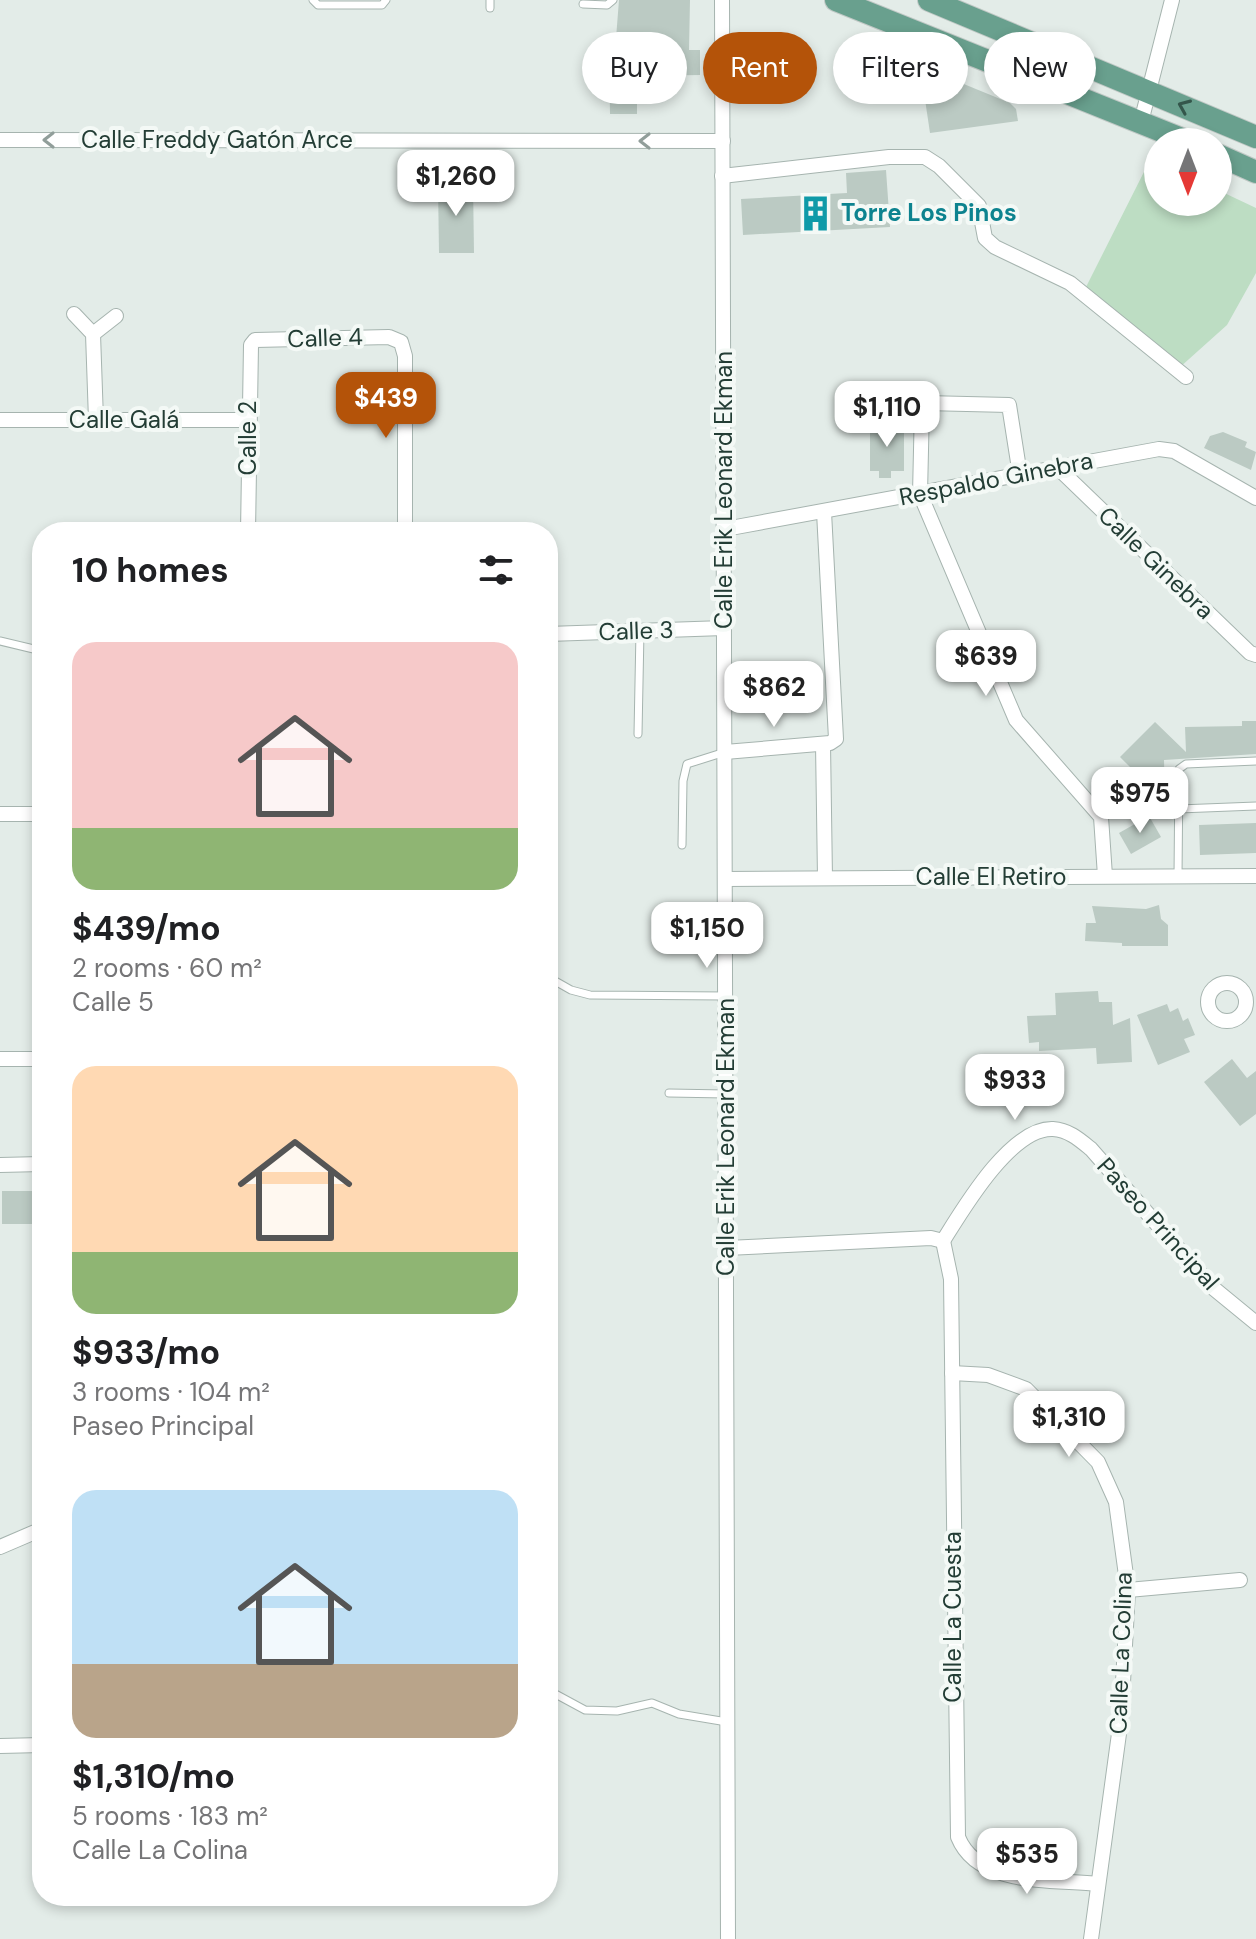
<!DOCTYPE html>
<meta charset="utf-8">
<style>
body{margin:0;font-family:"DM Sans",sans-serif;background:#f2f2f2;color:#202124;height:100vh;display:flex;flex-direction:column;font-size:30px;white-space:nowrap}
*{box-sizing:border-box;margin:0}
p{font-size:26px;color:#757577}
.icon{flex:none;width:44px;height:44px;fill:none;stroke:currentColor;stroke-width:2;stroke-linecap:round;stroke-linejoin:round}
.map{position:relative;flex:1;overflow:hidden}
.drawer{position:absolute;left:32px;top:522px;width:526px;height:1384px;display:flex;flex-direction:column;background:#fff;border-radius:32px;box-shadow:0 4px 12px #0003}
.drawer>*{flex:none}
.top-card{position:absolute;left:582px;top:32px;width:554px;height:72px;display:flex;gap:16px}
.needle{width:52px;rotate:180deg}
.fabs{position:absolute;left:1144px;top:128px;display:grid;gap:16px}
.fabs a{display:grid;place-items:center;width:88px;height:88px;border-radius:50%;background:#fff;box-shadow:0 4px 12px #0003;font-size:40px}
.price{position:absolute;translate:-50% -68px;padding:0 18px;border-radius:16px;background:#fff;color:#222;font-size:26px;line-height:52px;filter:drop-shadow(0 2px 4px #0008)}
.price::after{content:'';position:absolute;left:50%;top:48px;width:24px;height:18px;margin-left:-12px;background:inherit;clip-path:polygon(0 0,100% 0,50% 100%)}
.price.on{background:#b45309;color:#fff}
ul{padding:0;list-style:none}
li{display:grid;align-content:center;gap:16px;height:424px;padding:0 40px}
li span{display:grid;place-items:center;height:248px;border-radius:24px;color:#555}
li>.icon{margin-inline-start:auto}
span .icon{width:144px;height:144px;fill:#fffc;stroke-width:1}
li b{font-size:34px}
h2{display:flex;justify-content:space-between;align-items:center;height:96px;padding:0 40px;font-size:34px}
.pill{padding:0 28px;border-radius:36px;background:#fff;box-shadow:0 4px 12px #0003;font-size:28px;line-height:72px}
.pill.on{background:#b45309;color:#fff}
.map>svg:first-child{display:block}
.green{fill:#bdddc3}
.building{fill:#bbcac3}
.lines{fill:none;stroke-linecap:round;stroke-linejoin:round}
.service-casing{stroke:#a6b4af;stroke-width:9}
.minor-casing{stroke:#a6b4af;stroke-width:16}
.primary-casing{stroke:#c1c9c6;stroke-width:24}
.service{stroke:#fff;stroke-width:7}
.minor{stroke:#fff;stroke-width:14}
.primary{stroke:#69a08e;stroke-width:22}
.oneway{stroke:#34564b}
.oneway2{stroke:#919e9a}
.labels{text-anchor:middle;stroke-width:8;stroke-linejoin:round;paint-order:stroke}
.street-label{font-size:24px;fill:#233d35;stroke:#f4f9f6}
.culture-label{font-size:24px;font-weight:bold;fill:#0d838f;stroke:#f4f9f6;text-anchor:start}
</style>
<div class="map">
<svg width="1256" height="1939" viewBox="0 0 1256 1939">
<rect width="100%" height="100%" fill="#e3ece8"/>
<path class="green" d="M1151 158 1158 162V202H1218V190L1256 208V273L1227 325 1179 368 1084 291Z"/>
<g class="building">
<path d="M619 0H690L689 50H700V75L637 76V114H610L609 51H615Z"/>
<path d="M920 66 1010 103 1016 109 1018 121 930 133Z"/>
<path d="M886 170 890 227 743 235 741 199 847 193 846 173Z"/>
<path d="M438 184H473L474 253H439Z"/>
<path d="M870 425H904V471H891V478H879V471H870Z"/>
<path d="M1223 432 1247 442 1245 447 1256 452 1251 470 1204 448 1210 436Z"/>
<path d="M1242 721H1256V754L1164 760 1165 804 1126 805 1125 780 1142 779 1120 757 1155 722 1186 752 1185 727 1242 726Z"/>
<path d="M1149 816 1161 837 1131 854 1119 833Z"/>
<path d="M1256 823V853L1200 855 1199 825Z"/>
<path d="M1159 905 1161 919 1168 925V946H1122V943L1085 941 1086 923H1096L1092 906 1146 909Z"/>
<path d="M1098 991 1099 1002H1112L1113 1025 1130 1018 1132 1062 1097 1064 1096 1048 1039 1051V1042L1029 1043 1027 1016 1056 1015 1055 993Z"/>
<path d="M1167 1004 1170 1012 1178 1008 1183 1021 1188 1018 1195 1035 1184 1039 1190 1052 1158 1065 1137 1015Z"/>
<path d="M1232 1059 1247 1078 1256 1071V1114L1240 1126 1204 1082Z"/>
<rect x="2" y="1191" width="36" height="33"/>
</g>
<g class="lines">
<defs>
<g id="service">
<path d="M313 0 318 5H382L386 0"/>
<path d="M490 0V8"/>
<path d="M583 4 607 5 613 0"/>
<path d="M0 641 42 651"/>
<path d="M638 734 640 631"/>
<path d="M1179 809 1256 806"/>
<path d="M682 845 683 781 687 764 725 752"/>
<path d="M1178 876 1179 769 1186 764 1256 761"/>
<path d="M548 977 571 990 590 995 726 996"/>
<path d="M669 1093 726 1094"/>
<path d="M548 1690 585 1710 617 1711 652 1703 679 1714 727 1722"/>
</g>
<g id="minor">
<path d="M722 0 728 1939"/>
<path d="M1141 122 1172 0"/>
<path d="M0 140 723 141"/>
<path d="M722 176 889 157H925L939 166 979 206 985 238 995 247 1070 283 1186 377"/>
<path d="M74 314 93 334 96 420"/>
<path d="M93 334 116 316"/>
<path d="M0 420H248"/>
<path d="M1058 468 1250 653 1256 655"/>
<path d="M1020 475 1009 405 925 403 922 406 920 494 1016 720 1101 817 1105 876"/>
<path d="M725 529 1159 449 1174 451 1256 498"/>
<path d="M248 532 251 345 255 340 389 337 401 342 405 356V532"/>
<path d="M548 634 724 628"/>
<path d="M823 744 825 878"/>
<path d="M725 752 830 743 836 739 824 512"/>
<path d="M0 814H42"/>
<path d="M725 879 1256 876"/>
<circle cx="1227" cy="1002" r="19"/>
<path d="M0 1059H42"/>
<path d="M0 1165 42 1164"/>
<path d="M943 1241 951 1279 958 1837C978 1887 1054 1879 1098 1884"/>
<path d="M727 1248 931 1238 943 1241C963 1209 1011 1127 1053 1129 1069 1130 1080 1140 1091 1149L1212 1287 1256 1323"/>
<path d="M952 1373 988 1375 1026 1389 1098 1462 1116 1502 1128 1590 1121 1719 1091 1939"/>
<path d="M0 1547 42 1529"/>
<path d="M1128 1590 1240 1580"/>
<path d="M0 1746 42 1745"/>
</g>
<g id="primary">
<path d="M836 0 1189 142"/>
<path d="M929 0 1256 137"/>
<path d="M1218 155 1256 172"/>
</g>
</defs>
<use href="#service" class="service-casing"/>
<use href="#minor" class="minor-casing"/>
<use href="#primary" class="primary-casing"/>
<use href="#service" class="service"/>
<use href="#minor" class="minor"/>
<use href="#primary" class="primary"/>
</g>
<defs><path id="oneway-chevron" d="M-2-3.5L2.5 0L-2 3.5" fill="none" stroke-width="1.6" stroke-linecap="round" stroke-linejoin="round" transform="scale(2)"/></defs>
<use class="oneway" href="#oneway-chevron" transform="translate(1184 106) rotate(-157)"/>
<g class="oneway2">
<use href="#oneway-chevron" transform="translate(49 140) rotate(-180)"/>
<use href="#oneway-chevron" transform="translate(645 141) rotate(-180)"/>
</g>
<defs>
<symbol id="building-bare" viewBox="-9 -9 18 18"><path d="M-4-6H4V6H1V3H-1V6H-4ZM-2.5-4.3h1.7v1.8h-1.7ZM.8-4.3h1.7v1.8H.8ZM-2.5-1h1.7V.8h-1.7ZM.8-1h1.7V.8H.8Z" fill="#0f9aa8" stroke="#f4f9f6" stroke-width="2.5" paint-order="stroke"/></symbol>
</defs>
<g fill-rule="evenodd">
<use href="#building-bare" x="790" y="188" width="51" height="51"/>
</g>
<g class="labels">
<g class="street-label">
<text x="217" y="148">Calle Freddy Gatón Arce</text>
<text transform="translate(325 338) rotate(-2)" y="8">Calle 4</text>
<text x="124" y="428">Calle Galá</text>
<text transform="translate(248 438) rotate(-90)" y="8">Calle 2</text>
<text transform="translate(996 479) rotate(-11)" y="8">Respaldo Ginebra</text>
<text transform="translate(724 490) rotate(-90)" y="8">Calle Erik Leonard Ekman</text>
<text transform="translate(1156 563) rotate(44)" y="8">Calle Ginebra</text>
<text transform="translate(636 631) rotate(-2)" y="8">Calle 3</text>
<text x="991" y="885">Calle El Retiro</text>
<text transform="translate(726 1137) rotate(-90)" y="8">Calle Erik Leonard Ekman</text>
<text transform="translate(1158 1224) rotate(48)" y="8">Paseo Principal</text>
<text transform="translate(953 1617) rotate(-90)" y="8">Calle La Cuesta</text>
<text transform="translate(1121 1653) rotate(-88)" y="8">Calle La Colina</text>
</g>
<g class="culture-label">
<text x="841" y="221">Torre Los Pinos</text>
</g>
</g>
</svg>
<div class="fabs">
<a><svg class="needle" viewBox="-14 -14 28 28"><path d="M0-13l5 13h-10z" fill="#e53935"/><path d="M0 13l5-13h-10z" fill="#757577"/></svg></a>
</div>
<b class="price" style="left:456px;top:218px">$1,260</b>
<b class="price on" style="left:386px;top:440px">$439</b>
<b class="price" style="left:887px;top:449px">$1,110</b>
<b class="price" style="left:986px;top:698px">$639</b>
<b class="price" style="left:774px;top:729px">$862</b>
<b class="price" style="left:1140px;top:835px">$975</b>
<b class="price" style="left:707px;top:970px">$1,150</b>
<b class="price" style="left:1015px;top:1122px">$933</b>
<b class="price" style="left:1069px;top:1459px">$1,310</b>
<b class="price" style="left:1027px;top:1896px">$535</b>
<div class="top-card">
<a class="pill">Buy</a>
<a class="pill on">Rent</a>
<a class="pill">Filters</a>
<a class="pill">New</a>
</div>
<section class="drawer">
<h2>10 homes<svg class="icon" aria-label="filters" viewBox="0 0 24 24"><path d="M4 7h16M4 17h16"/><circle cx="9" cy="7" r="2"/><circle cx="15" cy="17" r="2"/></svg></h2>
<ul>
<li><span style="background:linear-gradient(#f6c9c9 75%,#8fb573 0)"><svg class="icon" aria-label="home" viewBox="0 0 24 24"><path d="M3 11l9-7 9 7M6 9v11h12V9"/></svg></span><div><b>$439/mo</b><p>2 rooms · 60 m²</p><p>Calle 5</p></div></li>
<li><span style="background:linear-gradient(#ffd9b3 75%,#8fb573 0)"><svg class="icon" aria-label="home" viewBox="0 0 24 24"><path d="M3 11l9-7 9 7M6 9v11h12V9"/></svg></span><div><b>$933/mo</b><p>3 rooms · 104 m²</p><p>Paseo Principal</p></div></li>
<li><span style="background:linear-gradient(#bfe0f5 70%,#b9a48a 0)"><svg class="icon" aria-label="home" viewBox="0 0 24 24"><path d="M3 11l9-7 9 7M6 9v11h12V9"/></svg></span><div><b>$1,310/mo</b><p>5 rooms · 183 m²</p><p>Calle La Colina</p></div></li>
</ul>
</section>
</div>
